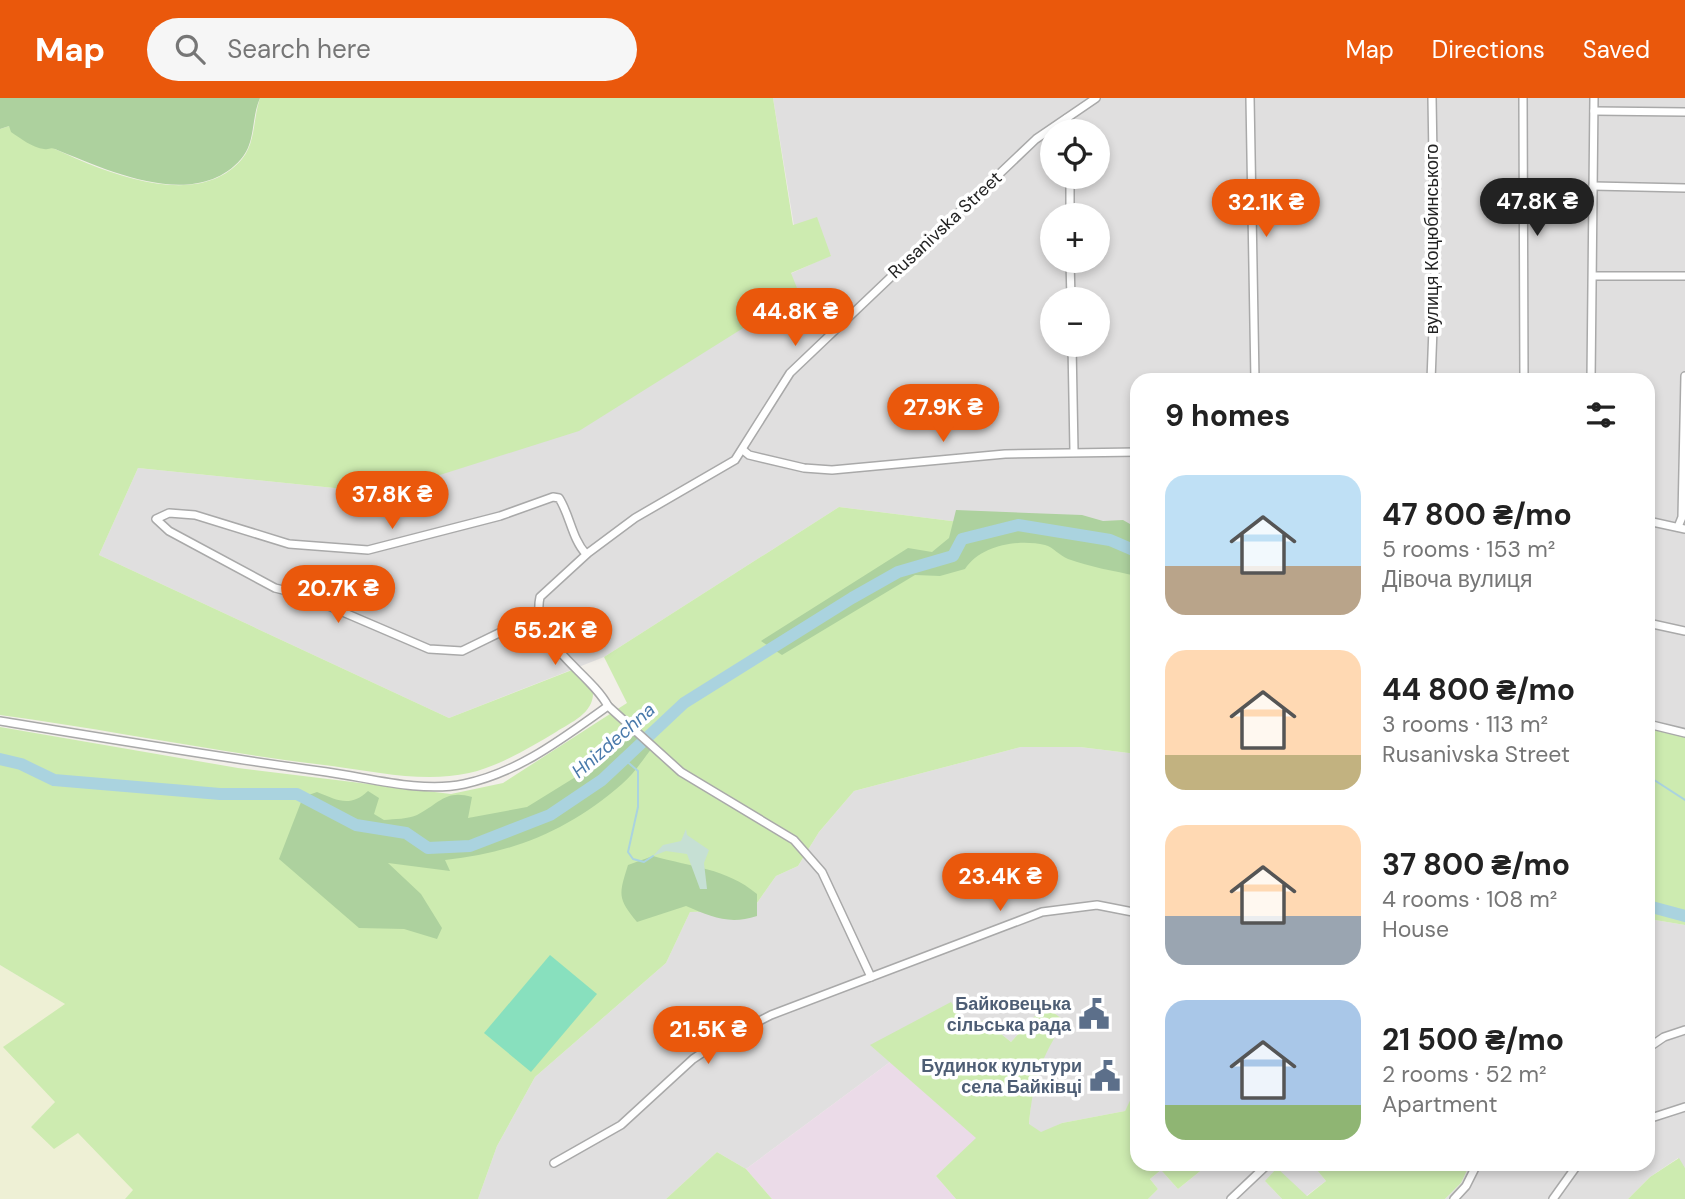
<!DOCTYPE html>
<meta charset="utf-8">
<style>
body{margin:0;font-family:"DM Sans",sans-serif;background:#f6f6f6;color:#222;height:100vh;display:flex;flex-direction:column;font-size:26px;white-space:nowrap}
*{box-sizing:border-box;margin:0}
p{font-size:23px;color:#767676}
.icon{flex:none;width:38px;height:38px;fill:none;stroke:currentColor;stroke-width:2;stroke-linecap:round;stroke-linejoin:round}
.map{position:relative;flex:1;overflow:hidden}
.sheet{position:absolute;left:1130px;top:275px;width:525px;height:798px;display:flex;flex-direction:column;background:#fff;border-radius:21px;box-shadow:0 4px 10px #0003}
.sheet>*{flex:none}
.tools{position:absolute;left:1040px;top:21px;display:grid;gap:14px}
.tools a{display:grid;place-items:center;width:70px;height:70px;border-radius:50%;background:#fff;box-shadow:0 4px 10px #0003;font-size:35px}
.price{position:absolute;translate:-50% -60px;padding:0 16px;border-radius:24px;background:#ea580c;color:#fff;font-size:23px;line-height:46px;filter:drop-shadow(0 2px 4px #0008)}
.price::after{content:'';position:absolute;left:50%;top:42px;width:21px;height:16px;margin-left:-10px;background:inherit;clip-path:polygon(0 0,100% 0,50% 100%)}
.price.selected{background:#222;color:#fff}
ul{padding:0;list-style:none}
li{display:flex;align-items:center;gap:21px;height:175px;padding:0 35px}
li span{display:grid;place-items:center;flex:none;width:196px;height:140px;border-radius:21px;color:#555}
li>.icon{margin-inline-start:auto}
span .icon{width:84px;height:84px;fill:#fffc;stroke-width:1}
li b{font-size:30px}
h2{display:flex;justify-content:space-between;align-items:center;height:84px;padding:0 35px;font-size:30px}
header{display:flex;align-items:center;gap:42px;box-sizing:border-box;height:98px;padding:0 35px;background:#ea580c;color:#fff}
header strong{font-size:33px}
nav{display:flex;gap:38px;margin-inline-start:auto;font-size:24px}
.search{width:490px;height:63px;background:#f6f6f6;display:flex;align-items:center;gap:18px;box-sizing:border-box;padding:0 24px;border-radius:38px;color:#767676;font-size:26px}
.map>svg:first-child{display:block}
.residential{fill:#e0dfdf;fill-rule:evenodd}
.industrial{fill:#ebdbe8}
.farmland{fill:#eef0d5}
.grass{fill:#cdebb0}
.forest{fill:#add19e}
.wetland{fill:#c6e0d4}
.pitch{fill:#88e0be}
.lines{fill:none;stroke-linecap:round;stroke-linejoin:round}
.stream{stroke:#aad3df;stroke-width:2}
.river{stroke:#aad3df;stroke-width:12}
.street-casing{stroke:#a9a9a9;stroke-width:10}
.street{stroke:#fff;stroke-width:7}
.labels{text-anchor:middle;stroke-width:7;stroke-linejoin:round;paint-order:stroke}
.street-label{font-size:18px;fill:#222;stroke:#fff}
.service-label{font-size:18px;font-weight:bold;fill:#4e5e75;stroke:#fff;text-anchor:end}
.water-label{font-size:19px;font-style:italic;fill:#4a7aab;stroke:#fff}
</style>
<header>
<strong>Map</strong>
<div class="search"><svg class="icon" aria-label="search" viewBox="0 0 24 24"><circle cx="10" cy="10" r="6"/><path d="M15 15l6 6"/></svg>Search here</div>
<nav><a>Map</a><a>Directions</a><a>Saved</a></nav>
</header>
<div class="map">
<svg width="1685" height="1101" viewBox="0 0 1685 1101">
<rect width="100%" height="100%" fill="#f2efe9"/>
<g class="residential">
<path d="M773 0H1087L1045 33 1065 26 1100 0H1685V639L1649 631 1648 282H1138L1137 446 839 409 604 559 449 620 99 457 138 370 383 395 798 194 790 176 831 157 794 128ZM1052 33H1097V79H1052ZM1052 117H1097V163H1052ZM1052 201H1097V247H1052Z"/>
<path d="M1021 649H1080L1137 656 1138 903 1130 923 1137 930 1138 988 1125 1013 1062 1025 1042 1035 1029 1027 1032 991 1044 954V908L1011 944 984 922 970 931 871 947 890 964 746 1071 717 1054 666 1101H478L497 1048 535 979 666 865 690 814 752 812 776 778 798 768 819 734 854 693Z"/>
<path d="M1649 821 1685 827V1070L1678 1060 1650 1079 1628 1101H1445L1461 1085 1470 1066H1648Z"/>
<path d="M1209 1066H1312L1326 1083 1306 1098 1265 1083 1282 1101H1148L1158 1091 1150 1081 1161 1072 1178 1091Z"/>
</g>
<path class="industrial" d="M890 964 977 1040 936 1078 956 1101H772L746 1071Z"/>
<path class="farmland" d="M0 867 65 906 55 1004 31 1029 78 1034 134 1092 125 1101H0Z"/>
<g class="grass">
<path d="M260 0H773L793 127 817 119 831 158 791 175 799 195 579 333 383 395 138 370 99 457 449 620 572 572 593 594C594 615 572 624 556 634 529 650 500 668 469 675 425 685 376 674 332 668 221 655 111 632 0 617V31L9 28C66 57 189 124 242 61 256 44 253 20 260 0Z"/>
<path d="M839 409 1137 446V656L1080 649H1021L854 693 819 734 798 768 776 778 752 812 690 814 666 865 535 979 497 1048 478 1101H125L133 1092 78 1035 54 1051 31 1029 55 1004 3 949 65 906 0 867V629L238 670 451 696 503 685 627 605 604 559Z"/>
<path d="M1649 631 1685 639V827L1649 821Z"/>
<path d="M951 904 970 931 984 922 1011 944 1044 908 1065 923C1041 959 1033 983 1029 1026L1041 1034 1062 1025 1125 1013 1137 988 1138 1066H1209L1178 1091 1161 1072 1150 1081 1158 1091 1148 1101H956L936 1078 976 1040 870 947Z"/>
<path d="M717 1054 746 1071 772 1101H666Z"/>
<path d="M1679 1060 1685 1070V1101H1628L1650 1079Z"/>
<path d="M1312 1066H1470L1461 1085 1445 1101H1282L1265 1083 1277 1070 1307 1098 1326 1083Z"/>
</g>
<g class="forest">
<path d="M0 0H260C251 20 256 44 241 61 195 114 107 72 55 51 49 49 50 52 44 51 33 50 20 40 11 34L9 28 0 31Z"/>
<path d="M956 412 1082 417 1103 423 1123 422 1137 430V478C1114 473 1090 469 1068 461 1060 458 1053 449 1045 447 1018 441 981 447 965 471L940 478 915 477 782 557 761 543 908 450 932 454 949 440Z"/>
<path d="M629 629 653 649C643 661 634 676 622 686 569 732 514 755 445 762L450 773 388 765 421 796 442 830 437 841 404 831 359 830 279 761 303 699 317 694C337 702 350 710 368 693L379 700 374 716 384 722C394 721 409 721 417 717 439 706 445 691 472 699L468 720 527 709 582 675Z"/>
<path d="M653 758C691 769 726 770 757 796V818C729 827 712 819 686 808L637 824C617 800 619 796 628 767Z"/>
</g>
<path class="wetland" d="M686 731 687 737 709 752 704 765 707 791H700L687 756 666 753 653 758 663 747 681 743Z"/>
<path class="pitch" d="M550 857 597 896 531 974 484 935Z"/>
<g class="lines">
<g class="stream">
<path d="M624 661 638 673V709L628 754 633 761 644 764 653 758"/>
<path d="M1648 678 1685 702"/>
</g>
<g class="river">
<path d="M0 661 21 666 54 682 220 696H297L356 727 406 735 428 750 470 748 550 717 602 682 684 605 852 500 898 474 953 458 962 441 1018 427 1110 442 1138 454"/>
<path d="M1648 808 1685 818"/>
</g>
<defs>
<g id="street">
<path d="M1250 0 1255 282"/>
<path d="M1523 0 1524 282"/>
<path d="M1594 13 1685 14"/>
<path d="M1067 20 1071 33"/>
<path d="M1070 79V117"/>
<path d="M1593 88 1685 90"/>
<path d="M1070 163 1071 201"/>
<path d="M1593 178H1685"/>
<path d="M1072 247 1074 353"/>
<path d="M1431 282 1435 179 1432 0"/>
<path d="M1591 282 1594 0"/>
<path d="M743 352 749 357 804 370 832 372 1005 356 1138 354"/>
<path d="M1648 423 1685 431"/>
<path d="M1678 429 1682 419 1685 278"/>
<path d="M538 516 462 553 429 551 303 497 275 490 169 433 156 421 169 415 195 417 289 446 368 452 500 418 553 399 559 400C570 417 572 441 586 456"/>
<path d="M1648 525 1685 533"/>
<path d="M0 623C109 641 217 659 327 674 370 680 421 695 464 686 520 674 563 640 608 608"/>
<path d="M1648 626 1685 635"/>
<path d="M871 879 822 774 794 742 681 674 608 608C589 573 530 545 540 499L588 455 635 420 735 362 790 275 1036 41 1096 0"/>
<path d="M1648 950 1664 939 1685 932"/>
<path d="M1648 1021 1685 1009"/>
<path d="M554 1065 621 1027 693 961 720 943 771 917 1042 814 1097 807 1138 815"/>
<path d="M1231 1101 1268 1066"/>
<path d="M1454 1101 1466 1088 1477 1066"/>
<path d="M1553 1101 1578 1066"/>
</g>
</defs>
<use href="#street" class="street-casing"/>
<use href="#street" class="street"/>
</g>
<defs>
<symbol id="civic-bare" viewBox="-9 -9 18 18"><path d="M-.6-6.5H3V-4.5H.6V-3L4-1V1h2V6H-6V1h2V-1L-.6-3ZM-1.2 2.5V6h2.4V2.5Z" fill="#5c6f8a" stroke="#fff" stroke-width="2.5" paint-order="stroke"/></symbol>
</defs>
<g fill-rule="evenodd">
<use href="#civic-bare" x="1072" y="894" width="44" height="44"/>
<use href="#civic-bare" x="1083" y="956" width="44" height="44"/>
</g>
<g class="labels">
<g class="street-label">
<text transform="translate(945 127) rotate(-43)" y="6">Rusanivska Street</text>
<text transform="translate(1432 141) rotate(-90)" y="6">вулиця Коцюбинського</text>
</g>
<g class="service-label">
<text x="1071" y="912">Байковецька<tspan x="1071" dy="21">сільська рада</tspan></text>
<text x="1082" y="974">Будинок культури<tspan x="1082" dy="21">села Байківці</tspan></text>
</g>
<g class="water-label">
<text transform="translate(613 642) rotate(-41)" y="7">Hnizdechna</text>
</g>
</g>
</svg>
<div class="tools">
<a><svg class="icon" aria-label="locate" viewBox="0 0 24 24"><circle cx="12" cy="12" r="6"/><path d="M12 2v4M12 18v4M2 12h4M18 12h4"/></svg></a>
<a>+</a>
<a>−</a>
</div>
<b class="price selected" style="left:1537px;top:140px">47.8K ₴</b>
<b class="price" style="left:1266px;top:141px">32.1K ₴</b>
<b class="price" style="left:795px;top:250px">44.8K ₴</b>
<b class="price" style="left:943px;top:346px">27.9K ₴</b>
<b class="price" style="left:392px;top:433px">37.8K ₴</b>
<b class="price" style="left:338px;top:527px">20.7K ₴</b>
<b class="price" style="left:555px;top:569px">55.2K ₴</b>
<b class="price" style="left:1000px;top:815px">23.4K ₴</b>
<b class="price" style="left:708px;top:968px">21.5K ₴</b>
<section class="sheet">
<h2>9 homes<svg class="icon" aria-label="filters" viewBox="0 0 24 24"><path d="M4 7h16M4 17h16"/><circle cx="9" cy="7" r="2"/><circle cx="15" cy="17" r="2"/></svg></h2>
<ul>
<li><span style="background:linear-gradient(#bfe0f5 65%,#b9a48a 0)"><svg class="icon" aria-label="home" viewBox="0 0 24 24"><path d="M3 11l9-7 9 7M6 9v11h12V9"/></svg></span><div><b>47 800 ₴/mo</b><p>5 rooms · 153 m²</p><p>Дівоча вулиця</p></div></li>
<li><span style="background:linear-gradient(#ffd9b3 75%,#c2b280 0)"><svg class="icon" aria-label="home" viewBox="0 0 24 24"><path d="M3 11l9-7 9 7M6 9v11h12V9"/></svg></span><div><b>44 800 ₴/mo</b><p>3 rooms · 113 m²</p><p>Rusanivska Street</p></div></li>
<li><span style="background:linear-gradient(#ffd9b3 65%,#9aa5b1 0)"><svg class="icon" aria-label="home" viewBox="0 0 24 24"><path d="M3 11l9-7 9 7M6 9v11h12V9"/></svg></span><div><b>37 800 ₴/mo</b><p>4 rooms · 108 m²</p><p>House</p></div></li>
<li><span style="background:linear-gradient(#a9c7e8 75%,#8fb573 0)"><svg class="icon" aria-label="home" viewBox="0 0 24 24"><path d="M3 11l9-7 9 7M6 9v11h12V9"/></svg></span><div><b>21 500 ₴/mo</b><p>2 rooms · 52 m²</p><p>Apartment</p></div></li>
</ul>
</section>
</div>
